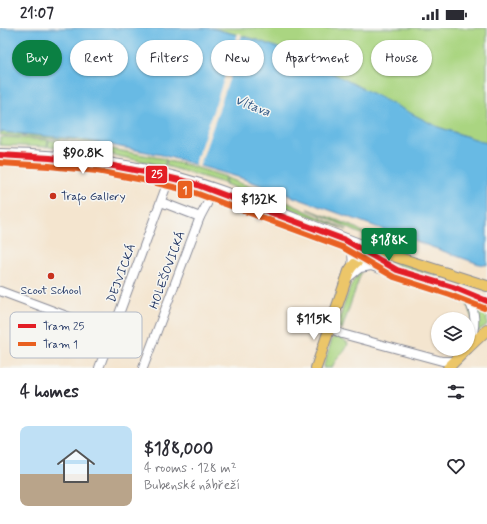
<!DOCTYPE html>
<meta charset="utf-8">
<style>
body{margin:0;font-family:Mynerve,sans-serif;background:#f2f2f3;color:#2b2b33;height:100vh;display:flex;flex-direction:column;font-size:15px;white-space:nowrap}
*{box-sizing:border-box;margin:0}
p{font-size:13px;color:#7c7c81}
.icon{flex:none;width:22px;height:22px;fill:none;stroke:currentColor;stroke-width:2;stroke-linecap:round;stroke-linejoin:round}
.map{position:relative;height:340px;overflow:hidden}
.sheet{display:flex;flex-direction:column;background:#fff;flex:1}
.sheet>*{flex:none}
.guide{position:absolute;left:12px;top:12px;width:463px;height:36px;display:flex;gap:8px}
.buttons{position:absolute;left:431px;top:284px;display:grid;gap:8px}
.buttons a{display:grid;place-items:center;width:44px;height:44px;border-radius:50%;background:#fff;box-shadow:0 1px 3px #0004;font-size:20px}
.price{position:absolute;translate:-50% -34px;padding:0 9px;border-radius:4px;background:#fff;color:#222;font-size:13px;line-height:26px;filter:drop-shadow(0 1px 2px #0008)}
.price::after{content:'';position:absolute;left:50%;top:24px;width:12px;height:9px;margin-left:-6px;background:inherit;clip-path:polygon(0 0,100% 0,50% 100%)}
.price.current{background:#0b8043;color:#fff}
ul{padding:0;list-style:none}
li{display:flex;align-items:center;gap:12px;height:100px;padding:0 20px}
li+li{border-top:1px solid #e1e1e2}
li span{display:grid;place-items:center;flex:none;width:112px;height:80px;border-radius:8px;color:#555}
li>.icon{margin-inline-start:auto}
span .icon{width:48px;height:48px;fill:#fffc;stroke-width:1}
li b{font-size:17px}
h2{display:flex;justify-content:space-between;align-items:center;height:48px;padding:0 20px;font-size:17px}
.chip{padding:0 14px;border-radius:18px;background:#fff;box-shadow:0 1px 3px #0004;font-size:14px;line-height:36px}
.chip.current{background:#0b8043;color:#fff}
.status{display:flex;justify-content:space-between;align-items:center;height:28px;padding:0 20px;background:#fff;direction:ltr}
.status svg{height:11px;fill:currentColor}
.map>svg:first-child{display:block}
.green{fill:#aad581;stroke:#628270}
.water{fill:#68bae4;stroke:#4274a1}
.pier{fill:#f4e5cf}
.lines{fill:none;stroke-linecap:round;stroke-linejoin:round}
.minor-casing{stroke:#888a96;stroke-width:10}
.major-casing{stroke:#888a96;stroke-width:12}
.minor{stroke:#fff;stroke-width:8}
.major{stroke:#ecc669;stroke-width:10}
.tram-1-casing{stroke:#f6f6f2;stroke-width:9}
.tram-2-casing{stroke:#f6f6f2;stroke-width:9}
.tram-1{stroke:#e31e25;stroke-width:6}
.tram-2{stroke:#e96020;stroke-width:6}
.poi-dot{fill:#c8321e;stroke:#f6f6f2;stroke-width:1.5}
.labels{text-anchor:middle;stroke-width:3;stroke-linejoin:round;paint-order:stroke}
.poi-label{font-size:12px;fill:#1b2f5e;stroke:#f6f6f2;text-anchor:start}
.street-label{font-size:12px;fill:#1b2f5e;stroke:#f6f6f2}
.water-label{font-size:13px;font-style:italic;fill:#325986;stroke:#f6f6f2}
.key{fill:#f6f6f2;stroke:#b4bac6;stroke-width:1}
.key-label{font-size:11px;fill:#1b2f5e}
.line-badge{stroke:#f6f6f2;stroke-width:1.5}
.badge-label{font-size:11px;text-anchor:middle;font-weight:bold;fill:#fff}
</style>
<div class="status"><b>21:07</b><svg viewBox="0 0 49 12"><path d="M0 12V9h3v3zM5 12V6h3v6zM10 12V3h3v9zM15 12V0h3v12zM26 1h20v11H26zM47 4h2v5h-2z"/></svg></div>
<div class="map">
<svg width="487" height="340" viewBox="0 0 487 340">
<rect width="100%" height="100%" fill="#f6f6f2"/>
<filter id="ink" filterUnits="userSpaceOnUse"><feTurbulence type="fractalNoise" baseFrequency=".025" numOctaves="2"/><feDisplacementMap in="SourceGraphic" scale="8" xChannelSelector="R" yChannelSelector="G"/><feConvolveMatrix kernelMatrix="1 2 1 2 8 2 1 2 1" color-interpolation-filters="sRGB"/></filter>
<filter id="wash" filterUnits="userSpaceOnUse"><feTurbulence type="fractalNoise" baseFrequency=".012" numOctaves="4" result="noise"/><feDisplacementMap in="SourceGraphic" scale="16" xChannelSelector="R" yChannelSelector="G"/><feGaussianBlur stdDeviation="0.9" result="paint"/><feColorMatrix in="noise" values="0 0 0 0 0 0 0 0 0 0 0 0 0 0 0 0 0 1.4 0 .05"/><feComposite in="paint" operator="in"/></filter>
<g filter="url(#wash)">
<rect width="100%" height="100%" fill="#f4e5cf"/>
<g class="green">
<path d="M211 0H487V115L438 99 257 12Z"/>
<path d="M0 104 79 111 104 115 103 117 71 112 0 107Z"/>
<path d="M5 109 48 112 47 119 0 117V110Z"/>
<path d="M49 112 94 118 166 131 164 138 113 127 48 119Z"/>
<path d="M167 132 168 133 188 137 226 149 224 155 166 138Z"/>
<path d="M227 150 269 166 347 202 225 156Z"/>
<path d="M308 181 354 199 370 208 359 205Z"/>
<path d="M385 230 395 232 438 248V249L400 238Z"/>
<path d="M359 244 361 245 342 301 339 300C338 290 352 250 359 244Z"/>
<path d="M464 266 487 275V297L478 303H476Z"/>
<path d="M337 308H339L348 315C346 326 336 328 332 340H323L332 311Z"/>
</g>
<path class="water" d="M0 0H211L257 12 297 27 438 99 487 115V237L479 236 241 150 162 127 79 111 0 104Z"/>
<path class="pier" d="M238 5 242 6 233 40 199 140 194 138 228 39Z"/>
</g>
<g filter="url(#ink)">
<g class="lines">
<defs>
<g id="minor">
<path d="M0 125C67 126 136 135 200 155 255 172 308 196 362 216L378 225"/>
<path d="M6 130 93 138 125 142 168 152 185 159 218 167 348 217C353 223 353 231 352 238"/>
<path d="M161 174 200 189"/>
<path d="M349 249 360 240 371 238 462 268C479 278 476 303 468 318"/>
<path d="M0 263 112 305"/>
<path d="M332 294 334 302 342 306 442 333H455"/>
<path d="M99 340 166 159"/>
<path d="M143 340 200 189 207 176"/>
</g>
<g id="major">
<path d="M468 320 487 302"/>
<path d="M316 340 349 243C356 231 371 224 384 225L487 258"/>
<path d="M448 340 467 321"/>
</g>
</defs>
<use href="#minor" class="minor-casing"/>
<use href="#major" class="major-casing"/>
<use href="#minor" class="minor"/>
<use href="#major" class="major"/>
<defs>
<path id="tram-1" d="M0 127 50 130 98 135 150 145 192 155 345 212 397 242 453 259 487 273"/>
<path id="tram-2" d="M0 135 49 138 97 143 148 153 190 163 342 219 394 249 450 267 484 280"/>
</defs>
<use href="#tram-1" class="tram-1-casing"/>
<use href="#tram-2" class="tram-2-casing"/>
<use href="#tram-1" class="tram-1"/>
<use href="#tram-2" class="tram-2"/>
</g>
</g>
<g class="poi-dot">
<circle cx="53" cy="168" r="4"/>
<circle cx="51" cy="248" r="4"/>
</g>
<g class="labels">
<g class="poi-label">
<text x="61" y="172">Trafo Gallery</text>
<text x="51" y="266" text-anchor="middle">Scoot School</text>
</g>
<g class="street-label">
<text transform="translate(167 242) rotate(-70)" y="4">HOLEŠOVICKÁ</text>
<text transform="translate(121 245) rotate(-70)" y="4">DEJVICKÁ</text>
</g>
<g class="water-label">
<text transform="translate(253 77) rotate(21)" y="5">Vltava</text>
</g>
</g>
<rect x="10" y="284" width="132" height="46" rx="6" class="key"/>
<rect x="18" y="296" width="18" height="4" fill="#e31e25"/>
<rect x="18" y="314" width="18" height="4" fill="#e96020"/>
<g class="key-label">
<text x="43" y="302">Tram 25</text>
<text x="43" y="320">Tram 1</text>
</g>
<g class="line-badge">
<rect x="145" y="137" width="23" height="19" rx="4" fill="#e31e25"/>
<rect x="177" y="152" width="16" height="19" rx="4" fill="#e96020"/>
</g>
<g class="badge-label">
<text x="157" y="150">25</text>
<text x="185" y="166">1</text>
</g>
</svg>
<div class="buttons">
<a><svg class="icon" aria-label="layers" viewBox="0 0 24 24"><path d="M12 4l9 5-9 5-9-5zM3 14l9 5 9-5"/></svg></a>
</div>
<b class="price" style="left:83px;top:147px">$90.8K</b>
<b class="price" style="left:259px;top:193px">$132K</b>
<b class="price current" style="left:389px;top:234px">$188K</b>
<b class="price" style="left:314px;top:313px">$115K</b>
<div class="guide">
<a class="chip current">Buy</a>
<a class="chip">Rent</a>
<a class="chip">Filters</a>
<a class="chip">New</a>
<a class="chip">Apartment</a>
<a class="chip">House</a>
</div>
</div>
<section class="sheet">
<h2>4 homes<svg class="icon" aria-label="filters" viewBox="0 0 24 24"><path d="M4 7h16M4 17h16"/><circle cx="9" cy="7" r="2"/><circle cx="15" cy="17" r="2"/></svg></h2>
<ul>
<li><span style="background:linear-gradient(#bfe0f5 60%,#b9a48a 0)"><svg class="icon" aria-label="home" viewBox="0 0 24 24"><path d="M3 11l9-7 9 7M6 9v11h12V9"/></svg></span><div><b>$188,000</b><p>4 rooms · 128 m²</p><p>Bubenské nábřeží</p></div><svg class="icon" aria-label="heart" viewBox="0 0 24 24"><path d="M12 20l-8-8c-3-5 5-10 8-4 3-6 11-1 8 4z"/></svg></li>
</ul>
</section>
